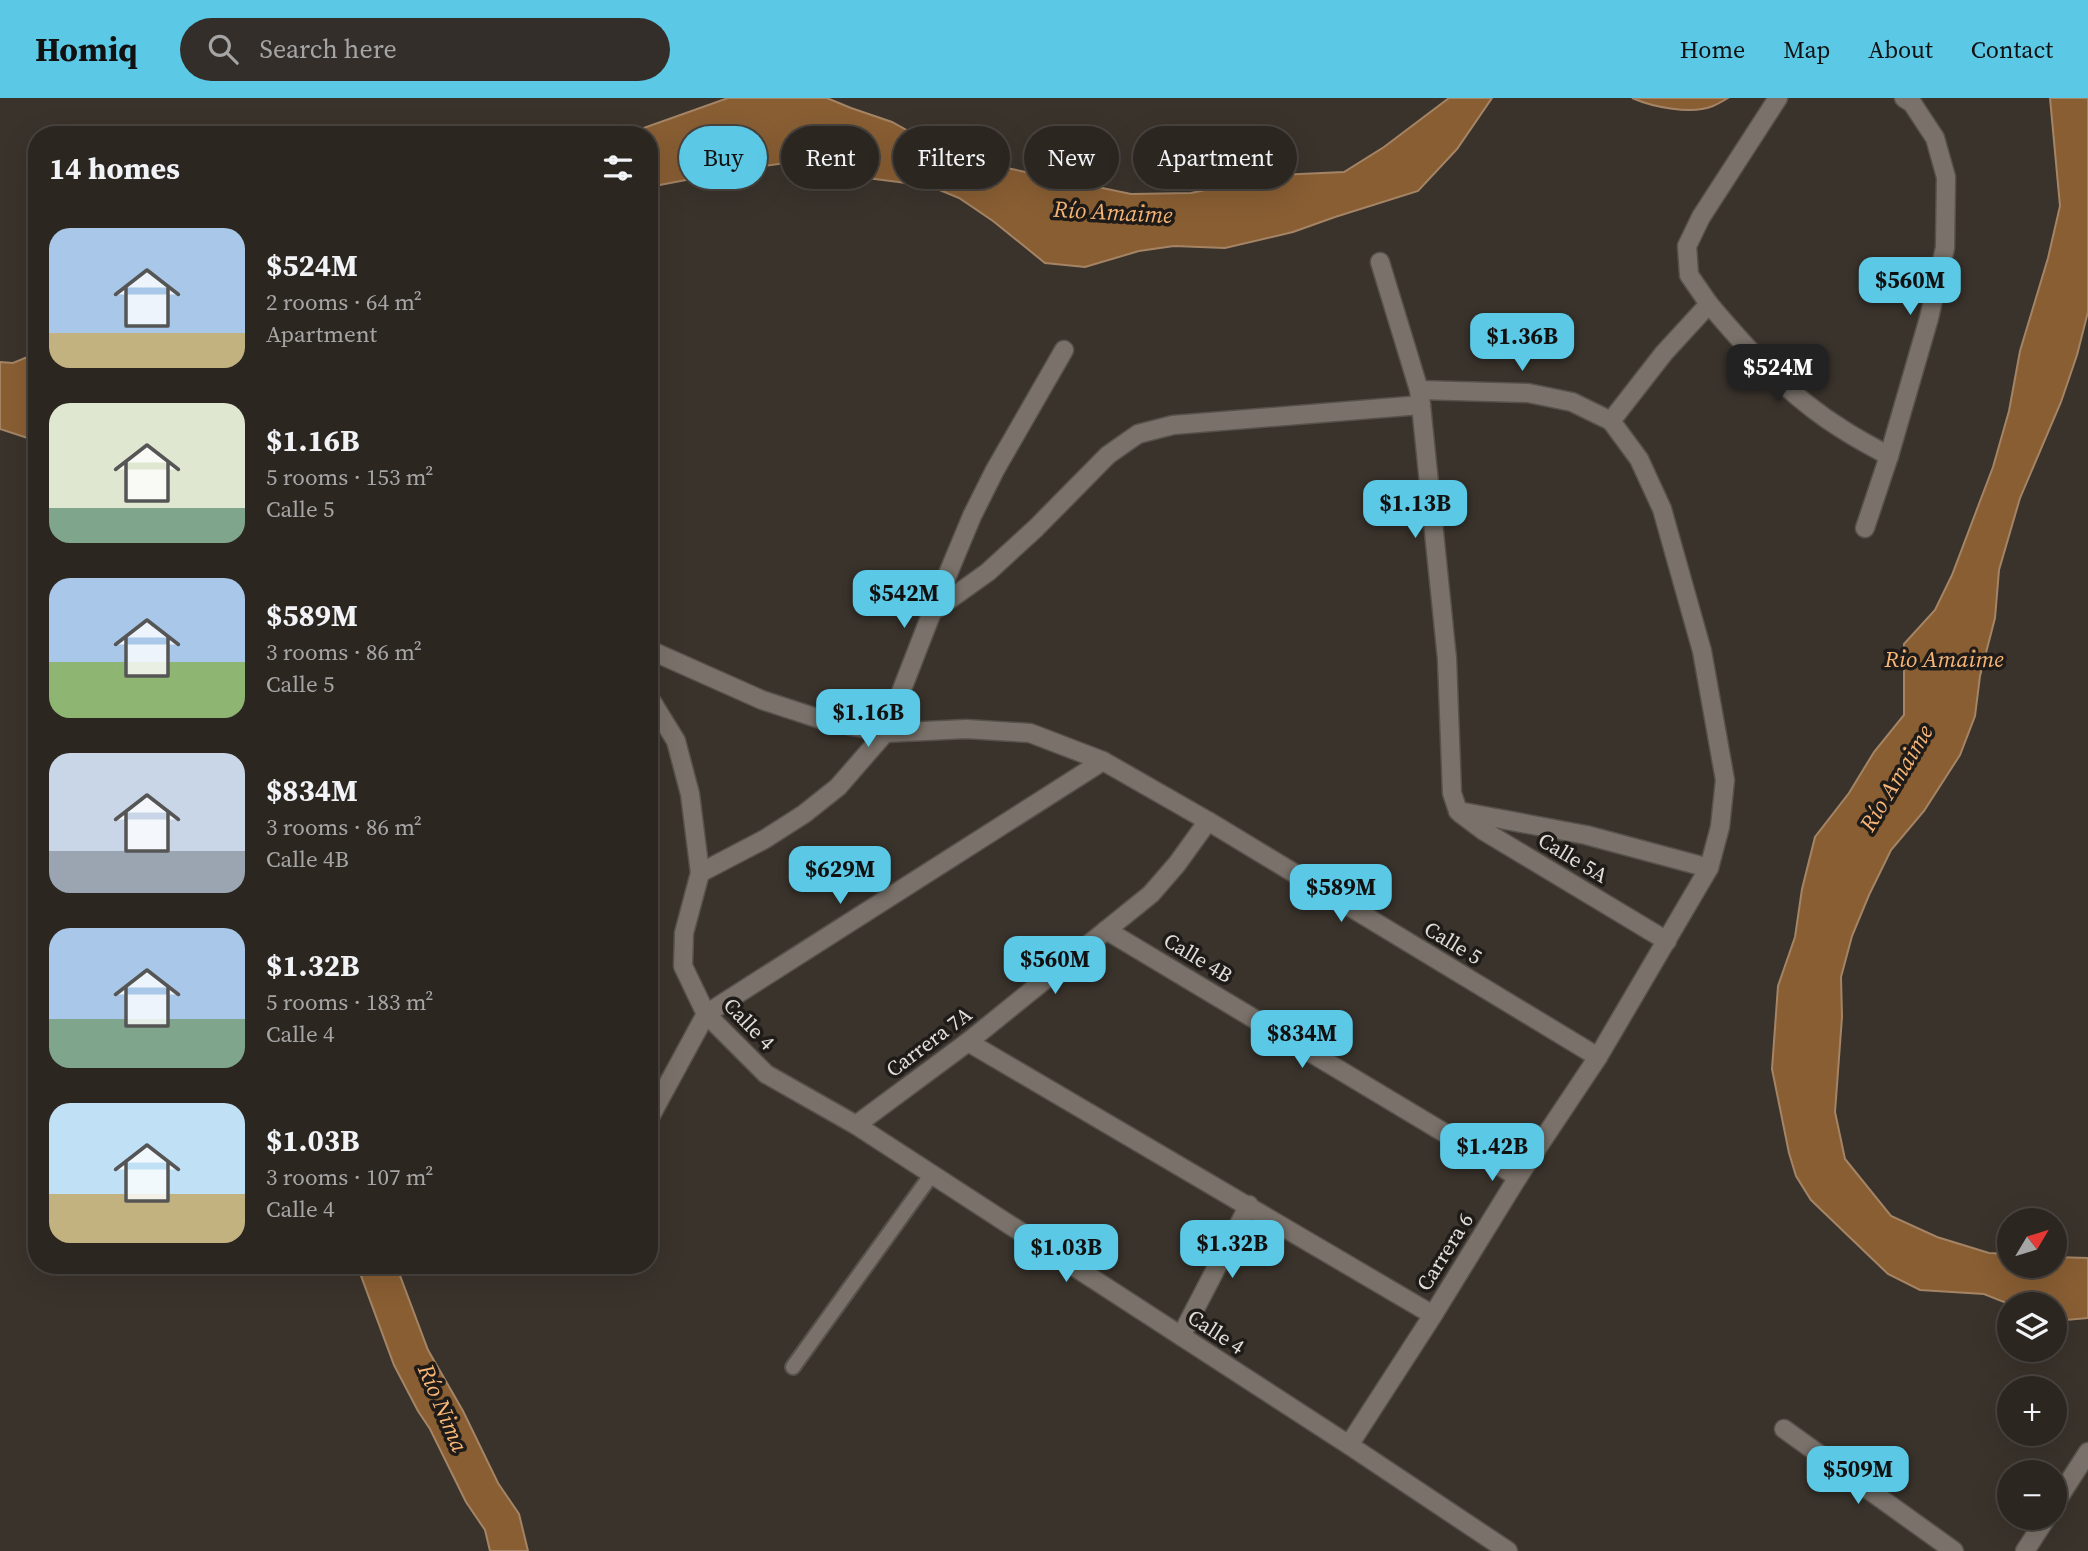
<!DOCTYPE html>
<meta charset="utf-8">
<style>
body{margin:0;font-family:"Source Serif 4",serif;background:#342e2a;color:#f1f3f6;height:100vh;display:flex;flex-direction:column;font-size:26px;white-space:nowrap}
*{box-sizing:border-box;margin:0}
p{font-size:23px;color:#a6a5a5}
.icon{flex:none;width:38px;height:38px;fill:none;stroke:currentColor;stroke-width:2;stroke-linecap:round;stroke-linejoin:round}
.map{position:relative;flex:1;overflow:hidden}
.drawer{position:absolute;left:28px;top:28px;width:630px;height:1148px;display:flex;flex-direction:column;background:#2c2621;border-radius:28px;box-shadow:0 7px 28px #0002,0 0 0 2px #48433f}
.drawer>*{flex:none}
.hud{position:absolute;left:679px;top:28px;width:665px;height:63px;display:flex;gap:14px}
.needle{width:46px;rotate:52deg}
.controls{position:absolute;left:1997px;top:1110px;display:grid;gap:14px}
.controls a{display:grid;place-items:center;width:70px;height:70px;border-radius:50%;background:#2c2621;box-shadow:0 7px 28px #0002,0 0 0 2px #48433f;font-size:35px}
.price{position:absolute;translate:-50% -60px;padding:0 16px;border-radius:14px;background:#5bc8e6;color:#111;font-size:23px;line-height:46px;filter:drop-shadow(0 2px 4px #0008)}
.price::after{content:'';position:absolute;left:50%;top:42px;width:21px;height:16px;margin-left:-10px;background:inherit;clip-path:polygon(0 0,100% 0,50% 100%)}
.price.current{background:#222;color:#fff}
ul{padding:0;list-style:none}
li{display:flex;align-items:center;gap:21px;height:175px;padding:0 21px}
li span{display:grid;place-items:center;flex:none;width:196px;height:140px;border-radius:21px;color:#555}
li>.icon{margin-inline-start:auto}
span .icon{width:84px;height:84px;fill:#fffc;stroke-width:1}
li b{font-size:30px}
h2{display:flex;justify-content:space-between;align-items:center;height:84px;padding:0 21px;font-size:30px}
.chip{padding:0 24px;border-radius:32px;background:#2c2621;box-shadow:0 7px 28px #0002,0 0 0 2px #48433f;font-size:24px;line-height:63px}
.chip.current{background:#5bc8e6;color:#111}
header{display:flex;align-items:center;gap:42px;box-sizing:border-box;height:98px;padding:0 35px;background:#5bc8e6;color:#111}
header strong{font-size:33px}
nav{display:flex;gap:38px;margin-inline-start:auto;font-size:24px}
.search{width:490px;height:63px;background:#342e2a;display:flex;align-items:center;gap:18px;box-sizing:border-box;padding:0 24px;border-radius:38px;color:#a6a5a5;font-size:26px}
.map>svg:first-child{display:block}
.water{fill:#895e33;stroke:#a48465;stroke-width:2}
.lines{fill:none;stroke-linecap:round;stroke-linejoin:round}
.lane-casing{stroke:#57514b;stroke-width:18}
.street-casing{stroke:#57514b;stroke-width:21}
.lane{stroke:#7a726a;stroke-width:14}
.street{stroke:#7a726a;stroke-width:18}
.labels{text-anchor:middle;stroke-width:7;stroke-linejoin:round;paint-order:stroke}
.street-label{font-size:21px;fill:#e2ded9;stroke:#1f1b18}
.water-label{font-size:23px;font-style:italic;fill:#f8b677;stroke:#1f1b18}
</style>
<header>
<strong>Homiq</strong>
<div class="search"><svg class="icon" aria-label="search" viewBox="0 0 24 24"><circle cx="10" cy="10" r="6"/><path d="M15 15l6 6"/></svg>Search here</div>
<nav><a>Home</a><a>Map</a><a>About</a><a>Contact</a></nav>
</header>
<div class="map">
<svg width="2088" height="1453" viewBox="0 0 2088 1453">
<rect width="100%" height="100%" fill="#3a332c"/>
<g class="water">
<path d="M728 0H827L851 10 892 24 946 54 1002 69 1131 96 1191 95 1278 77 1344 74 1384 49 1449 0H1492L1457 51 1418 93 1335 119 1293 134 1225 150 1174 148 1139 153 1085 169 1045 165 993 123 959 100 930 88 843 77 786 65 749 70 649 89V37H624Z"/>
<path d="M1632 0H1728C1723 3 1718 6 1713 8 1691 17 1653 9 1632 0Z"/>
<path d="M2050 0H2088V214L2077 257 2061 304 2020 400 1999 472 1995 520 1980 578 1975 618 1960 657 1924 713 1891 752 1869 797 1852 838 1841 879 1842 919 1835 1014 1845 1061 1891 1118 1937 1139 1989 1155 2009 1156V1167H2054L2055 1159 2088 1160V1220L2055 1223 2054 1206H2009L1984 1196 1920 1192 1888 1176 1811 1102 1796 1078 1789 1055 1772 971 1778 888 1795 839 1802 791 1815 739 1849 695 1874 654 1904 617V546L1935 512 1952 477 1993 369 2009 313 2020 253 2048 160 2060 108Z"/>
<path d="M37 255V343L0 331V264L13 265Z"/>
<path d="M357 1167H396L428 1252 463 1313 498 1385 519 1416 528 1453H490L485 1432 466 1404 430 1331 418 1313 394 1267Z"/>
</g>
<g class="lines">
<defs>
<path id="lane" d="M793 1269 932 1076"/>
<g id="street">
<path d="M1380 164 1419 292 1421 307 1447 561 1452 695 1458 713"/>
<path d="M1709 206C1748 252 1790 299 1842 331 1857 341 1873 349 1889 358"/>
<path d="M1419 292 1528 295 1572 304 1611 323"/>
<path d="M1865 430 1889 358 1929 220 1945 150 1946 79 1935 40 1912 5 1904 0"/>
<path d="M932 514 988 474 1036 430 1108 357 1138 336 1173 327 1421 307"/>
<path d="M649 554 652 553 762 602 823 622 885 635 966 631 1030 635 1103 663 1208 723 1598 959"/>
<path d="M649 599 676 643 690 696 700 775 684 835 683 868 706 916 766 976 856 1027 1349 1347 1508 1453"/>
<path d="M1458 713 1586 737 1709 770"/>
<path d="M1460 715 1484 733 1667 843"/>
<path d="M700 775 765 741 804 716 838 689 885 635 932 514 972 418 995 372 1064 252"/>
<path d="M1106 832 1518 1079"/>
<path d="M968 944 1433 1217"/>
<path d="M649 1021 706 916 1103 663"/>
<path d="M856 1027 968 944 1151 796 1177 766 1208 723"/>
<path d="M1181 1238 1249 1107"/>
<path d="M1784 1331 1954 1453"/>
<path d="M1349 1347 1433 1217 1518 1079 1598 959 1709 770 1720 729 1725 682 1702 553 1662 411 1639 361 1611 323 1664 255 1709 206 1689 177 1687 148 1701 119 1778 0"/>
<path d="M2054 1407 2088 1354"/>
<path d="M2025 1453 2047 1419"/>
</g>
</defs>
<use href="#lane" class="lane-casing"/>
<use href="#street" class="street-casing"/>
<use href="#lane" class="lane"/>
<use href="#street" class="street"/>
</g>
<g class="labels">
<g class="street-label">
<text transform="translate(1573 760) rotate(31)" y="7">Calle 5A</text>
<text transform="translate(1453 845) rotate(31)" y="7">Calle 5</text>
<text transform="translate(1198 860) rotate(31)" y="7">Calle 4B</text>
<text transform="translate(749 926) rotate(46)" y="7">Calle 4</text>
<text transform="translate(929 944) rotate(-37)" y="7">Carrera 7A</text>
<text transform="translate(1445 1154) rotate(-58)" y="7">Carrera 6</text>
<text transform="translate(1216 1234) rotate(33)" y="7">Calle 4</text>
</g>
<g class="water-label">
<text transform="translate(1113 114) rotate(3)" y="8">Río Amaime</text>
<text x="1944" y="569">Rio Amaime</text>
<text transform="translate(1896 680) rotate(-59)" y="8">Río Amaime</text>
<text transform="translate(443 1310) rotate(67)" y="8">Río Nima</text>
</g>
</g>
</svg>
<div class="controls">
<a><svg class="needle" viewBox="-14 -14 28 28"><path d="M0-13l5 13h-10z" fill="#e53935"/><path d="M0 13l5-13h-10z" fill="#a6a5a5"/></svg></a>
<a><svg class="icon" aria-label="layers" viewBox="0 0 24 24"><path d="M12 4l9 5-9 5-9-5zM3 14l9 5 9-5"/></svg></a>
<a>+</a>
<a>−</a>
</div>
<b class="price" style="left:1910px;top:219px">$560M</b>
<b class="price" style="left:1522px;top:275px">$1.36B</b>
<b class="price current" style="left:1778px;top:306px">$524M</b>
<b class="price" style="left:1415px;top:442px">$1.13B</b>
<b class="price" style="left:904px;top:532px">$542M</b>
<b class="price" style="left:868px;top:651px">$1.16B</b>
<b class="price" style="left:840px;top:808px">$629M</b>
<b class="price" style="left:1341px;top:826px">$589M</b>
<b class="price" style="left:1055px;top:898px">$560M</b>
<b class="price" style="left:1302px;top:972px">$834M</b>
<b class="price" style="left:1492px;top:1085px">$1.42B</b>
<b class="price" style="left:1232px;top:1182px">$1.32B</b>
<b class="price" style="left:1066px;top:1186px">$1.03B</b>
<b class="price" style="left:1858px;top:1408px">$509M</b>
<div class="hud">
<a class="chip current">Buy</a>
<a class="chip">Rent</a>
<a class="chip">Filters</a>
<a class="chip">New</a>
<a class="chip">Apartment</a>
</div>
<section class="drawer">
<h2>14 homes<svg class="icon" aria-label="filters" viewBox="0 0 24 24"><path d="M4 7h16M4 17h16"/><circle cx="9" cy="7" r="2"/><circle cx="15" cy="17" r="2"/></svg></h2>
<ul>
<li><span style="background:linear-gradient(#a9c7e8 75%,#c2b280 0)"><svg class="icon" aria-label="home" viewBox="0 0 24 24"><path d="M3 11l9-7 9 7M6 9v11h12V9"/></svg></span><div><b>$524M</b><p>2 rooms · 64 m²</p><p>Apartment</p></div></li>
<li><span style="background:linear-gradient(#dfe7d0 75%,#7fa58c 0)"><svg class="icon" aria-label="home" viewBox="0 0 24 24"><path d="M3 11l9-7 9 7M6 9v11h12V9"/></svg></span><div><b>$1.16B</b><p>5 rooms · 153 m²</p><p>Calle 5</p></div></li>
<li><span style="background:linear-gradient(#a9c7e8 60%,#8fb573 0)"><svg class="icon" aria-label="home" viewBox="0 0 24 24"><path d="M3 11l9-7 9 7M6 9v11h12V9"/></svg></span><div><b>$589M</b><p>3 rooms · 86 m²</p><p>Calle 5</p></div></li>
<li><span style="background:linear-gradient(#c9d6e8 70%,#9aa5b1 0)"><svg class="icon" aria-label="home" viewBox="0 0 24 24"><path d="M3 11l9-7 9 7M6 9v11h12V9"/></svg></span><div><b>$834M</b><p>3 rooms · 86 m²</p><p>Calle 4B</p></div></li>
<li><span style="background:linear-gradient(#a9c7e8 65%,#7fa58c 0)"><svg class="icon" aria-label="home" viewBox="0 0 24 24"><path d="M3 11l9-7 9 7M6 9v11h12V9"/></svg></span><div><b>$1.32B</b><p>5 rooms · 183 m²</p><p>Calle 4</p></div></li>
<li><span style="background:linear-gradient(#bfe0f5 65%,#c2b280 0)"><svg class="icon" aria-label="home" viewBox="0 0 24 24"><path d="M3 11l9-7 9 7M6 9v11h12V9"/></svg></span><div><b>$1.03B</b><p>3 rooms · 107 m²</p><p>Calle 4</p></div></li>
</ul>
</section>
</div>
